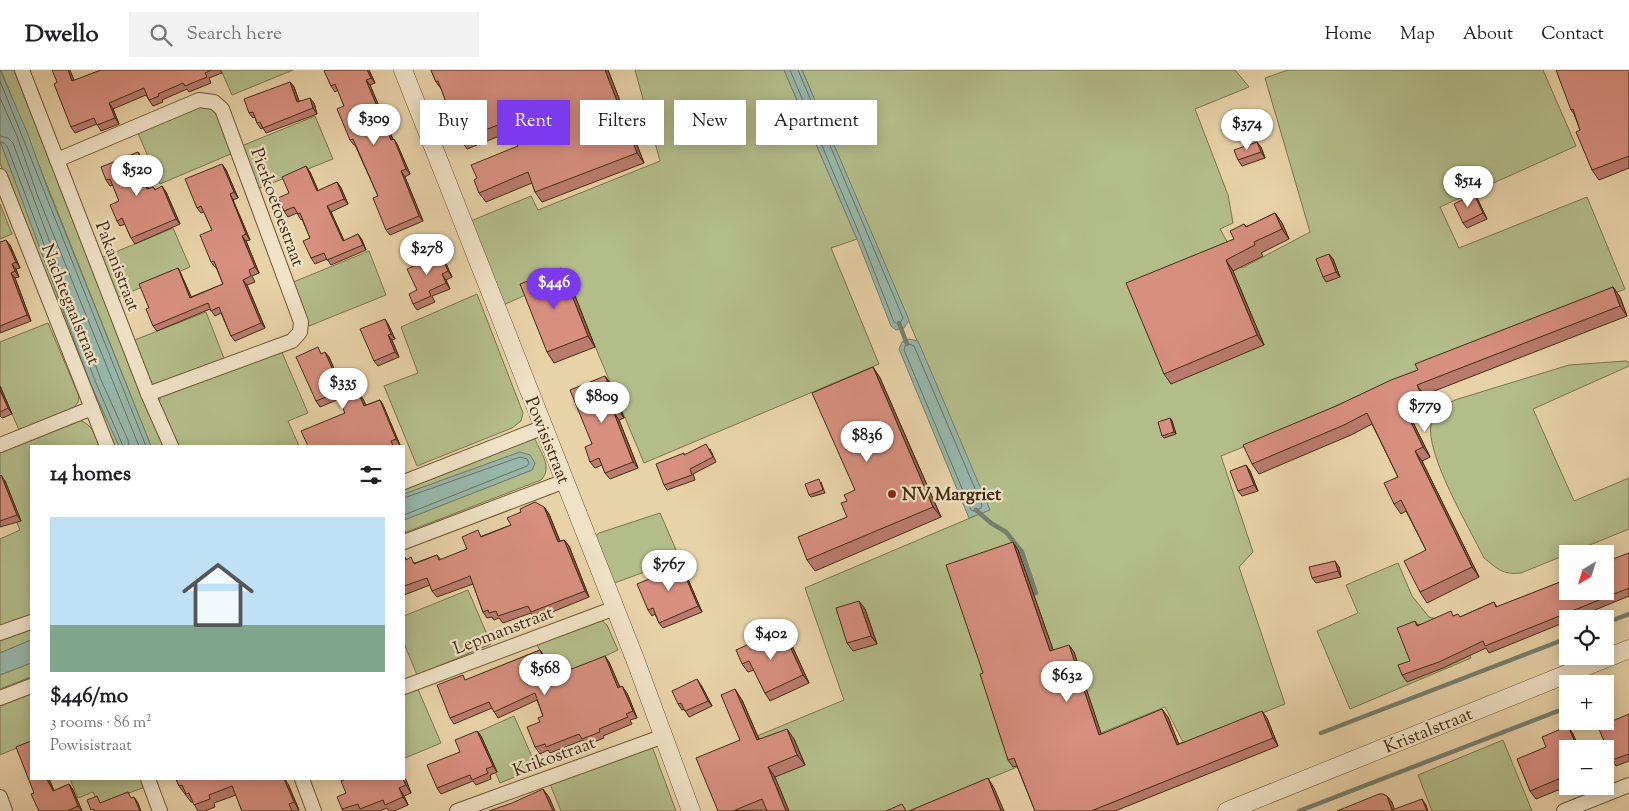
<!DOCTYPE html>
<meta charset="utf-8">
<style>
body{margin:0;font-family:"Sorts Mill Goudy",serif;background:#f2f2f2;color:#202124;height:100vh;display:flex;flex-direction:column;font-size:19px;white-space:nowrap}
*{box-sizing:border-box;margin:0}
p{font-size:16px;color:#757577}
.icon{flex:none;width:28px;height:28px;fill:none;stroke:currentColor;stroke-width:2;stroke-linecap:round;stroke-linejoin:round}
.map{position:relative;flex:1;overflow:hidden}
.sheet{position:absolute;left:30px;top:375px;width:375px;height:335px;display:flex;flex-direction:column;background:#fff;border-radius:0px;box-shadow:0 2px 12px #0003}
.sheet>*{flex:none}
.hud{position:absolute;left:420px;top:30px;width:475px;height:45px;display:flex;gap:10px}
.needle{width:32px;rotate:218deg}
.controls{position:absolute;left:1559px;top:475px;display:grid;gap:10px}
.controls a{display:grid;place-items:center;width:55px;height:55px;border-radius:0px;background:#fff;box-shadow:0 2px 12px #0003;font-size:25px}
.price{position:absolute;translate:-50% -42px;padding:0 11px;border-radius:18px;background:#fff;color:#222;font-size:16px;line-height:32px;filter:drop-shadow(0 1px 2px #0008)}
.price::after{content:'';position:absolute;left:50%;top:30px;width:15px;height:11px;margin-left:-8px;background:inherit;clip-path:polygon(0 0,100% 0,50% 100%)}
.price.selected{background:#7c3aed;color:#fff}
ul{padding:0;list-style:none}
li{display:grid;align-content:center;gap:10px;height:265px;padding:0 20px}
li+li{border-top:1px solid #e0e0e0}
li span{display:grid;place-items:center;height:155px;border-radius:0px;color:#555}
li>.icon{margin-inline-start:auto}
span .icon{width:90px;height:90px;fill:#fffc;stroke-width:1}
li b{font-size:21px}
h2{display:flex;justify-content:space-between;align-items:center;height:60px;padding:0 20px;font-size:21px}
.tag{padding:0 18px;border-radius:0px;background:#fff;box-shadow:0 2px 12px #0003;font-size:18px;line-height:45px}
.tag.selected{background:#7c3aed;color:#fff}
header{display:flex;align-items:center;gap:30px;box-sizing:border-box;height:70px;padding:0 25px;background:#fff;border-bottom:1px solid #e0e0e0}
header strong{font-size:24px}
nav{display:flex;gap:28px;margin-inline-start:auto;font-size:18px}
.search{width:350px;height:45px;background:#f2f2f2;display:flex;align-items:center;gap:12px;box-sizing:border-box;padding:0 18px;border-radius:0px;color:#757577;font-size:19px}
.map>svg:first-child{display:block}
.green{fill:#b3bd8a;stroke:#7c744c}
.water{fill:#97b7ab;stroke:#767f6c}
.lines{fill:none;stroke-linecap:round;stroke-linejoin:round}
.shore{stroke:#6e715c;stroke-width:1}
.stream{stroke:#767f6c;stroke-width:4.5}
.minor-casing{stroke:#6e5534;stroke-width:16}
.tertiary-casing{stroke:#6e5534;stroke-width:19}
.minor{stroke:#f0e2c6;stroke-width:14}
.tertiary{stroke:#f0e2c6;stroke-width:18}
.wall{fill:#b97b6d;stroke:#452b0e}
.shaded-wall{fill:#966459;stroke:#452b0e}
.building{fill:#d78f7f;stroke:#452b0e}
.poi-dot{fill:#8f2418;stroke:#f0e2c6;stroke-width:2}
.labels{text-anchor:middle;stroke-width:4.5;stroke-linejoin:round;paint-order:stroke}
.street-label{font-size:18px;fill:#452b0e;stroke:#f0e2c6}
.poi-label{font-size:18px;font-weight:bold;fill:#452b0e;stroke:#f0e2c6;text-anchor:start}
</style>
<header>
<strong>Dwello</strong>
<div class="search"><svg class="icon" aria-label="search" viewBox="0 0 24 24"><circle cx="10" cy="10" r="6"/><path d="M15 15l6 6"/></svg>Search here</div>
<nav><a>Home</a><a>Map</a><a>About</a><a>Contact</a></nav>
</header>
<div class="map">
<svg width="1629" height="741" viewBox="0 0 1629 741">
<rect width="100%" height="100%" fill="#e8d2a8"/>
<filter id="stains"><feTurbulence type="fractalNoise" baseFrequency=".004" numOctaves="4"/><feColorMatrix values="0 0 0 0 .2 0 0 0 0 .09 0 0 0 0 .02 0 0 0 .5 -.17"/></filter>
<radialGradient id="worn" r=".72"><stop offset=".6" stop-color="#630" stop-opacity="0"/><stop offset="1" stop-color="#630" stop-opacity=".3"/></radialGradient>
<g class="green">
<path d="M1 0H14L100 218 166 376H151Z"/>
<path d="M221 0H293L232 25Z"/>
<path d="M635 0H784L857 169 831 178 879 294 644 393 566 207 501 236 466 153 531 126 538 140 660 91Z"/>
<path d="M802 0H1235L1249 17 1195 39 1228 125 1233 153 1220 159 1242 198 1310 162 1265 8 1288 0H1543L1576 76 1440 137 1459 178 1587 127 1625 219 1417 301 1391 317 1221 386 1253 482 1239 497 1285 634 1184 674 1165 637 909 741H789L757 666 844 630 805 518 989 440Z"/>
<path d="M196 35 210 37 216 42 233 83 160 114 137 61Z"/>
<path d="M315 46 333 89 257 119 239 77Z"/>
<path d="M0 71 91 315 119 376H112L0 93Z"/>
<path d="M0 134 12 164 0 169Z"/>
<path d="M173 158 190 197 116 228 101 188Z"/>
<path d="M369 181 386 225 309 256 291 213Z"/>
<path d="M477 224 523 343 521 351 512 358 417 396 384 316 418 303 401 257Z"/>
<path d="M206 242 225 291 153 316 148 313 132 271Z"/>
<path d="M48 253 79 326 78 332 73 339 19 360 0 316V272Z"/>
<path d="M281 280 308 343 288 351 299 376H177L159 334 160 328 163 324Z"/>
<path d="M1626 291 1629 292V296L1533 339 1574 431 1629 408V459L1521 503C1502 505 1498 499 1484 488 1469 457 1425 384 1431 353 1433 338 1447 333 1458 329L1569 295Z"/>
<path d="M79 350C92 354 95 365 100 376H31V545L0 557V469L20 460 0 412V380Z"/>
<path d="M529 366 535 369C541 383 553 398 541 410L404 463V450L532 400 535 393 520 382 404 424V414Z"/>
<path d="M660 443 680 489 609 515 594 467 599 463Z"/>
<path d="M1398 493 1412 526 1429 547 1456 554 1471 588 1350 639 1317 561 1358 543 1346 515Z"/>
<path d="M468 520 491 574 417 605 404 573V546Z"/>
<path d="M601 550 607 555 618 580 553 610 535 570Z"/>
<path d="M31 556V570L0 583V568Z"/>
<path d="M31 593V607L0 619V605Z"/>
<path d="M417 617 441 673 405 688 404 684V622Z"/>
<path d="M31 621V672L0 685V633Z"/>
<path d="M514 646 537 698 500 713 478 662Z"/>
<path d="M1503 670 1532 741H1432L1418 705Z"/>
<path d="M648 674 653 679 676 741H561L548 709Z"/>
<path d="M70 709H142L145 717 99 734 93 722 78 728Z"/>
</g>
<g class="water">
<path d="M0 0 27 62 48 120 151 376H119L91 315 0 71Z"/>
<path d="M784 0H802L909 250 904 258 896 260 891 256 857 169Z"/>
<path d="M909 269 918 271 990 440 969 448 899 279 902 272Z"/>
<path d="M520 382 530 385 535 393 532 400 404 450V424Z"/>
<path d="M31 570V593L0 605V583Z"/>
</g>
<g class="lines">
<g class="shore">
<path d="M790 0 861 168 894 252 897 254 900 253 903 248 798 0"/>
<path d="M0 11 146 376"/>
<path d="M0 28 17 66 37 124 139 376"/>
<path d="M0 66 8 68 13 73 101 310 128 370 129 376"/>
<path d="M0 72 4 73 7 76 96 313 123 376"/>
<path d="M909 274 914 276 982 435 981 438 974 441 971 440 904 280 905 276Z"/>
<path d="M404 428 520 387 527 389 529 393 527 396 404 445"/>
</g>
<g class="stream">
<path d="M899 253 907 274"/>
<path d="M976 440 991 453 1006 462 1022 482 1036 523"/>
<path d="M1605 553 1629 544"/>
<path d="M1321 663 1568 568"/>
<path d="M1299 741 1558 641"/>
</g>
<defs>
<g id="minor">
<path d="M22 0 148 324 171 376"/>
<path d="M57 90 199 30 214 32 222 39 301 252 300 262 292 271 148 324"/>
<path d="M0 106 107 376"/>
<path d="M0 375 92 338"/>
<path d="M404 412 544 357"/>
<path d="M404 472 565 411"/>
<path d="M0 563 31 552"/>
<path d="M404 617 615 538"/>
<path d="M0 628 31 616"/>
<path d="M148 709 160 741"/>
<path d="M302 709 314 741"/>
<path d="M0 727 5 741"/>
<path d="M457 741 664 666"/>
<path d="M1564 741 1629 715"/>
</g>
<g id="tertiary">
<path d="M403 0 635 589 691 741"/>
<path d="M1227 741 1629 579"/>
</g>
</defs>
<use href="#minor" class="minor-casing"/>
<use href="#tertiary" class="tertiary-casing"/>
<use href="#minor" class="minor"/>
<use href="#tertiary" class="tertiary"/>
</g>
<g class="wall">
<path d="M101 0H220L222 3 209 8 211 13 189 22 187 19 162 30 163 32 153 36 149 30 146 25 113 39 119 54 101 61 97 54 75 63 71 57 74 11Z"/>
<path d="M327 0H369L375 13 370 15 393 69 397 74 410 104 405 107 423 151 390 165 386 160 378 126 355 75H354L350 70 344 36 338 20 335 22 331 16Z"/>
<path d="M431 0H608L644 93 542 132 535 122 532 113 486 132 479 123 477 108 518 76 512 61 467 79 453 58 446 32 442 20 436 12Z"/>
<path d="M1629 0V98L1599 110 1592 100 1580 60 1574 44 1571 40Z"/>
<path d="M290 12 294 17 299 31 314 33 317 44 266 63 263 58 261 59 257 53 255 47 253 48 249 43Z"/>
<path d="M1261 77 1265 88 1242 96 1238 90Z"/>
<path d="M142 88 147 99 141 101 149 119 153 117 155 119 166 122 180 154 135 174 131 168 125 154 120 156 117 151 119 131 113 115 110 116 106 110Z"/>
<path d="M222 94 226 100 238 128 233 130 250 170 246 171 259 203 252 206 255 212 247 215 265 258 235 271 231 266 221 243 215 246 210 239 157 261 153 256 149 238 178 198 181 204 191 227 223 214 216 197H215L211 192 212 160 204 142 201 143 197 138Z"/>
<path d="M310 102 318 121 337 112 341 118 348 134 331 142 344 171 358 164 362 170 366 180 331 195 327 189 315 194 311 188 310 168 302 149 301 150 297 143 288 147 284 141 289 123Z"/>
<path d="M1474 124 1478 130 1487 149 1467 158 1463 153Z"/>
<path d="M1275 143 1282 153 1289 169 1261 183 1263 186 1233 201 1264 275 1171 314 1164 304 1234 169 1244 154 1246 157Z"/>
<path d="M0 172 10 175 20 198 16 199 19 207 15 208 31 251 0 263Z"/>
<path d="M442 185 452 207 446 210 450 219 432 226 435 232 417 240 413 234 417 220Z"/>
<path d="M1333 189 1340 207 1326 212 1323 207Z"/>
<path d="M561 198 568 208 595 277 554 293 547 282Z"/>
<path d="M1613 217 1620 227 1627 246 1424 325 1427 332 1407 340 1430 387 1422 391 1479 507 1427 533 1420 522 1426 480 1406 441 1401 444 1394 434 1398 407 1372 354 1351 365 1259 404 1252 394 1336 336 1418 300Z"/>
<path d="M388 254 395 269 392 270 399 287 378 296 374 291Z"/>
<path d="M322 283 329 287 337 306 341 304 344 310 352 327 359 324 363 329 366 335 380 330 383 335 400 375 396 376H308L345 343 339 329 320 337 316 331Z"/>
<path d="M873 297 880 308 941 447 815 501 807 490 847 447V431L855 420Z"/>
<path d="M605 306 610 313 624 348 619 350 638 398 610 409 605 403 602 395 595 398 590 392 592 374Z"/>
<path d="M0 316 12 344 2 348 0 346Z"/>
<path d="M1170 348 1172 351 1176 364 1164 368 1162 366Z"/>
<path d="M710 379 716 392 693 404 695 410 667 420 664 415 684 385Z"/>
<path d="M1246 395 1250 401 1258 421 1242 426 1238 421Z"/>
<path d="M0 406 5 411 21 451 0 457Z"/>
<path d="M821 412 825 423 811 427 809 425Z"/>
<path d="M544 437 549 444 560 471 564 470 569 476 589 527 535 549 531 543 503 553 499 548 494 550 492 547 487 548 483 542 473 514 437 527 432 521 430 515 404 525V486L406 489 415 493 437 485 441 490 467 479 482 466 511 455Z"/>
<path d="M1018 480 1053 580 1074 582 1101 664 1168 647 1178 674 1267 648 1278 676 1115 741H1035L1017 696 1013 697 1008 690Z"/>
<path d="M1629 483V526L1573 549H1568V551L1489 583 1486 578 1443 598 1407 612 1402 605 1410 591 1415 551 1418 555 1454 546 1460 547 1494 532 1497 537 1614 491Z"/>
<path d="M688 491 693 504 687 507 702 542 663 558 659 553 655 544 652 546 648 540 674 499Z"/>
<path d="M1339 497 1341 507 1316 513 1312 508Z"/>
<path d="M865 539 877 574 853 581 847 573Z"/>
<path d="M788 567 809 613 770 631 765 623 754 600 748 602 742 594Z"/>
<path d="M540 580 544 586 553 607 609 592 620 618 627 623 637 648 630 650 632 654 603 666 604 668 586 675 583 670 550 683 548 680 540 684 535 677 540 652 543 646 537 630 498 648 492 638 454 654 450 648 467 610Z"/>
<path d="M701 615 712 636 689 647 684 639 682 640 678 634Z"/>
<path d="M742 630 759 669H794L805 695 775 707 767 740 718 741 740 670Z"/>
<path d="M1629 644V691L1616 696 1612 690Z"/>
<path d="M477 661 481 666 497 702 490 705 491 709 476 715 473 711 441 724 437 718 460 682Z"/>
<path d="M1573 664 1568 679V716L1536 729 1530 721 1546 677Z"/>
<path d="M31 709H49L54 721 69 714 73 720 82 741H39Z"/>
<path d="M176 709 288 714 299 740 297 741H242L236 725 214 733 215 737 205 741H198L193 732H191L179 716Z"/>
<path d="M344 710H406L411 723 404 726 408 735 394 741H389L387 738 380 741H343L342 739 346 723Z"/>
</g>
<g class="shaded-wall">
<path d="M68 0H70L77 17 72 11Z"/>
<path d="M367 0H369L375 13 371 8Z"/>
<path d="M605 0H608L644 93 637 83Z"/>
<path d="M366 10 370 15 395 75 391 70Z"/>
<path d="M290 12 294 17 301 37 297 32Z"/>
<path d="M310 28 314 33 317 44 313 38Z"/>
<path d="M109 33 113 39 119 54 115 48Z"/>
<path d="M394 69 397 74 410 104 406 99Z"/>
<path d="M1257 72 1261 77 1265 88 1261 82Z"/>
<path d="M138 82 142 88 147 99 143 93Z"/>
<path d="M222 94 226 100 238 128 234 122Z"/>
<path d="M138 95 141 101 151 125 147 119Z"/>
<path d="M306 96 310 102 321 127 317 121Z"/>
<path d="M401 101 405 107 423 151 419 146Z"/>
<path d="M337 112 341 118 348 134 344 129Z"/>
<path d="M162 116 166 122 180 154 176 149Z"/>
<path d="M230 124 233 130 250 170 246 164Z"/>
<path d="M1474 124 1478 130 1487 149 1483 143Z"/>
<path d="M327 136 331 142 347 177 343 171Z"/>
<path d="M1275 143 1282 153 1289 169 1282 159Z"/>
<path d="M358 164 362 170 366 180 363 175Z"/>
<path d="M242 166 246 171 259 203 255 197Z"/>
<path d="M6 170 10 175 20 198 16 192Z"/>
<path d="M438 179 442 185 452 207 448 201Z"/>
<path d="M1329 184 1333 189 1340 207 1336 202Z"/>
<path d="M1226 190 1233 201 1264 275 1257 265Z"/>
<path d="M12 194 16 199 19 207 15 201Z"/>
<path d="M178 198 181 204 194 233 190 228Z"/>
<path d="M561 198 568 208 595 277 588 266Z"/>
<path d="M11 203 15 208 31 251 27 245Z"/>
<path d="M442 204 446 210 450 219 446 213Z"/>
<path d="M243 210 247 215 265 258 261 253Z"/>
<path d="M1613 217 1620 227 1627 246 1620 236Z"/>
<path d="M385 249 388 254 395 269 391 264Z"/>
<path d="M388 265 392 270 399 287 395 282Z"/>
<path d="M325 282 329 287 340 312 336 307Z"/>
<path d="M873 297 880 308 941 447 933 437Z"/>
<path d="M605 306 610 313 624 348 619 341Z"/>
<path d="M1417 315 1424 325 1427 332 1420 322Z"/>
<path d="M0 316 12 344 8 338 0 320Z"/>
<path d="M359 324 363 329 368 341 364 336Z"/>
<path d="M380 330 383 335 400 375 396 369Z"/>
<path d="M1400 330 1407 340 1430 387 1423 377Z"/>
<path d="M614 343 619 350 638 398 633 392Z"/>
<path d="M1170 348 1172 351 1176 364 1174 362Z"/>
<path d="M1415 381 1422 391 1479 507 1472 497Z"/>
<path d="M1246 395 1250 401 1258 421 1254 415Z"/>
<path d="M1 405 5 411 21 451 17 445Z"/>
<path d="M544 437 549 444 563 479 558 472Z"/>
<path d="M564 470 569 476 589 527 585 521Z"/>
<path d="M1013 472 1018 480 1056 588 1050 581Z"/>
<path d="M684 485 688 491 693 504 690 499Z"/>
<path d="M1335 491 1339 497 1341 507 1338 501Z"/>
<path d="M683 501 687 507 702 542 698 536Z"/>
<path d="M859 531 865 539 877 574 871 566Z"/>
<path d="M782 559 788 567 809 613 803 605Z"/>
<path d="M1069 575 1074 582 1104 672 1099 665Z"/>
<path d="M540 580 544 586 555 613 551 607Z"/>
<path d="M605 586 609 592 623 624 618 618Z"/>
<path d="M697 609 701 615 712 636 708 631Z"/>
<path d="M622 616 627 623 637 648 633 641Z"/>
<path d="M735 619 742 630 764 681 757 670Z"/>
<path d="M1162 639 1168 647 1182 682 1177 675Z"/>
<path d="M1262 641 1267 648 1278 676 1273 668Z"/>
<path d="M1568 656 1573 664 1580 679H1578Z"/>
<path d="M787 659 794 669 805 695 797 685Z"/>
<path d="M477 661 481 666 497 702 493 696Z"/>
<path d="M768 697 775 707 789 741H786Z"/>
<path d="M404 707 406 710 411 723 406 715 403 709Z"/>
<path d="M988 708 994 718 1004 741H1001Z"/>
<path d="M47 709H49L57 727 53 721Z"/>
<path d="M284 709H285L288 714 299 740 294 732Z"/>
<path d="M69 714 73 720 82 741 78 736Z"/>
<path d="M399 718 404 726 408 735 403 727Z"/>
<path d="M543 719 549 727 555 741H553Z"/>
<path d="M1387 726 1392 732 1395 741 1392 740Z"/>
<path d="M134 727 138 733 141 741H140Z"/>
<path d="M1422 729 1426 735 1428 741H1427Z"/>
</g>
<g class="building">
<path d="M52 0H68L72 11 101 0H211L205 3 207 7 185 16 183 13 158 24 159 26 149 30 144 18 109 33 115 48 97 55 94 48 71 57 54 14 57 12Z"/>
<path d="M327 0H367L371 8 366 10 391 70 394 69 406 99 401 101 419 146 386 160 373 128 378 126 353 69 350 70 337 39 344 36 335 14 331 16 324 1Z"/>
<path d="M431 0H605L637 83 535 122 528 102 479 123 474 110 477 108 471 95 518 76 508 51 460 70 455 57 453 58 443 33 446 32 438 11 436 12Z"/>
<path d="M1556 0H1629V86L1592 100 1576 62 1580 60 1573 39 1571 40Z"/>
<path d="M290 12 297 32 310 28 313 38 263 58 260 52 257 53 253 42 249 43 244 29Z"/>
<path d="M1257 72 1261 82 1238 90 1234 80Z"/>
<path d="M138 82 143 93 138 95 147 119 153 117 155 120 162 116 176 149 131 168 122 148 117 151 110 135 119 131 110 109 106 110 101 97Z"/>
<path d="M222 94 234 122 230 124 246 164 242 166 255 197 249 200 251 206 243 210 261 253 231 266 219 237 211 241 208 233 153 256 146 239 149 238 139 214 178 198 190 228 223 214 214 191 211 192 200 165 212 160 201 136 197 138 185 109Z"/>
<path d="M306 96 317 121 337 112 344 129 327 136 343 171 358 164 363 175 327 190 324 183 311 188 303 171 310 168 300 143 298 144 294 137 284 141 278 128 289 123 282 107Z"/>
<path d="M1474 124 1483 143 1463 153 1454 134Z"/>
<path d="M1275 143 1282 159 1254 172 1255 175 1226 190 1257 265 1164 304 1126 213 1234 169 1230 161 1244 154 1246 157Z"/>
<path d="M6 170 16 192 12 194 15 201 11 203 27 245 0 256V172Z"/>
<path d="M438 179 448 201 442 204 446 213 429 221 431 226 413 234 409 224 417 220 407 199 425 191 423 186Z"/>
<path d="M1329 184 1336 202 1323 207 1316 189Z"/>
<path d="M561 198 588 266 547 282 520 214Z"/>
<path d="M1613 217 1620 236 1417 315 1420 322 1400 330 1423 377 1415 381 1472 497 1420 522 1404 491 1426 480 1401 430 1394 434 1384 413 1398 407 1367 343 1344 355 1252 394 1243 375 1336 336 1391 310 1418 300 1415 294Z"/>
<path d="M385 249 391 264 388 265 395 282 374 291 360 259Z"/>
<path d="M318 277 321 284 325 282 336 307 341 304 351 327 359 324 364 336 380 330 396 369 391 371 393 376H308L301 361 345 343 336 323 316 331 296 287Z"/>
<path d="M873 297 933 437 807 490 798 467 847 447 841 433 847 431 844 425 855 420 812 323Z"/>
<path d="M605 306 619 341 614 343 633 392 605 403 599 388 590 392 585 377 592 374 570 320Z"/>
<path d="M0 320 8 338 0 342Z"/>
<path d="M1170 348 1174 362 1162 366 1158 352Z"/>
<path d="M706 374 713 387 690 399 692 405 664 415 656 394 684 383V385Z"/>
<path d="M1246 395 1254 415 1238 421 1230 401Z"/>
<path d="M1 405 17 445 0 451V406Z"/>
<path d="M819 409 823 420 809 425 805 414Z"/>
<path d="M535 432 544 437 558 472 564 470 585 521 531 542 528 536 498 546 496 541 489 543 488 540 483 542 470 506 432 521 427 508 404 516V486L406 490 411 487 414 494 437 485 439 490 467 479 462 467 478 460 481 467 511 455 507 448 521 442 520 439Z"/>
<path d="M1013 472 1050 581 1069 575 1099 665 1162 639 1177 675 1262 641 1273 668 1091 741H1035L1014 688 1008 690 980 604 983 603 946 495Z"/>
<path d="M1629 483V518L1485 576 1483 571 1439 592 1402 605 1398 595 1410 591 1397 558 1415 551 1417 556 1451 541 1453 546 1458 544 1460 547 1494 532 1496 537 1568 509V521H1605V494L1614 491 1613 489Z"/>
<path d="M684 485 690 499 683 501 698 536 659 553 653 538 648 540 637 514 674 499 670 491Z"/>
<path d="M1335 491 1338 501 1312 508 1309 497Z"/>
<path d="M859 531 871 566 847 573 836 538Z"/>
<path d="M782 559 803 605 765 623 749 591 742 594 736 580Z"/>
<path d="M540 580 551 607 605 586 618 618 622 616 633 641 626 644 628 647 599 659 600 662 582 669 579 664 546 677 545 674 535 677 527 657 540 652 538 648 543 646 535 623 494 642 489 632 450 648 437 615 463 605 465 610Z"/>
<path d="M697 609 708 631 685 641 681 633 678 634 672 621Z"/>
<path d="M735 619 757 670 787 659 797 685 768 697 786 741H767L762 729 733 741H718L696 688 740 670 721 625Z"/>
<path d="M1629 644V684L1612 690 1598 657Z"/>
<path d="M1568 656 1578 679H1568V705L1530 721 1517 689 1546 677 1542 667Z"/>
<path d="M477 661 493 696 486 699 488 703 472 710 470 705 437 718 427 695 460 682 455 670Z"/>
<path d="M31 671V709H47L53 721 69 714 78 736 67 741H39L31 724 34 723 16 677Z"/>
<path d="M988 708 1001 741H909Z"/>
<path d="M176 709H284L294 732 289 734 292 741H242L232 716 209 725 210 729 194 735 189 723 186 724 182 715 179 716Z"/>
<path d="M344 709H403L406 715 399 718 403 727 385 735 383 730 360 739 358 734 342 739 337 727 346 723 341 711 344 710Z"/>
<path d="M543 719 553 741H489L512 733Z"/>
<path d="M128 722 131 728 134 727 140 741H94V739L91 740 87 730 97 726 100 733Z"/>
<path d="M1379 724H1383L1387 726 1392 740 1422 729 1427 741H1337Z"/>
<path d="M902 734 906 741H886Z"/>
</g>
<circle class="poi-dot" cx="892" cy="424" r="5"/>
<g class="labels">
<g class="street-label">
<text transform="translate(278 137) rotate(70)" y="6">Pierkoetoestraat</text>
<text transform="translate(118 196) rotate(69)" y="6">Pakanistraat</text>
<text transform="translate(71 234) rotate(68)" y="6">Nachtegaalstraat</text>
<text transform="translate(548 370) rotate(68)" y="6">Powisistraat</text>
<text transform="translate(503 560) rotate(-21)" y="6">Lepmanstraat</text>
<text transform="translate(1428 660) rotate(-22)" y="6">Kristalstraat</text>
<text transform="translate(554 686) rotate(-20)" y="6">Krikostraat</text>
</g>
<g class="poi-label">
<text x="902" y="430">NV Margriet</text>
</g>
</g>
<rect width="100%" height="100%" filter="url(#stains)"/>
<rect width="100%" height="100%" fill="url(#worn)"/>
</svg>
<div class="controls">
<a><svg class="needle" viewBox="-14 -14 28 28"><path d="M0-13l5 13h-10z" fill="#e53935"/><path d="M0 13l5-13h-10z" fill="#757577"/></svg></a>
<a><svg class="icon" aria-label="locate" viewBox="0 0 24 24"><circle cx="12" cy="12" r="6"/><path d="M12 2v4M12 18v4M2 12h4M18 12h4"/></svg></a>
<a>+</a>
<a>−</a>
</div>
<b class="price" style="left:374px;top:76px">$309</b>
<b class="price" style="left:1247px;top:81px">$374</b>
<b class="price" style="left:137px;top:127px">$520</b>
<b class="price" style="left:1468px;top:138px">$514</b>
<b class="price" style="left:427px;top:206px">$278</b>
<b class="price selected" style="left:554px;top:240px">$446</b>
<b class="price" style="left:343px;top:340px">$335</b>
<b class="price" style="left:602px;top:354px">$809</b>
<b class="price" style="left:1425px;top:363px">$779</b>
<b class="price" style="left:867px;top:393px">$836</b>
<b class="price" style="left:669px;top:522px">$767</b>
<b class="price" style="left:771px;top:591px">$402</b>
<b class="price" style="left:545px;top:626px">$568</b>
<b class="price" style="left:1067px;top:633px">$632</b>
<div class="hud">
<a class="tag">Buy</a>
<a class="tag selected">Rent</a>
<a class="tag">Filters</a>
<a class="tag">New</a>
<a class="tag">Apartment</a>
</div>
<section class="sheet">
<h2>14 homes<svg class="icon" aria-label="filters" viewBox="0 0 24 24"><path d="M4 7h16M4 17h16"/><circle cx="9" cy="7" r="2"/><circle cx="15" cy="17" r="2"/></svg></h2>
<ul>
<li><span style="background:linear-gradient(#bfe0f5 70%,#7fa58c 0)"><svg class="icon" aria-label="home" viewBox="0 0 24 24"><path d="M3 11l9-7 9 7M6 9v11h12V9"/></svg></span><div><b>$446/mo</b><p>3 rooms · 86 m²</p><p>Powisistraat</p></div></li>
</ul>
</section>
</div>
